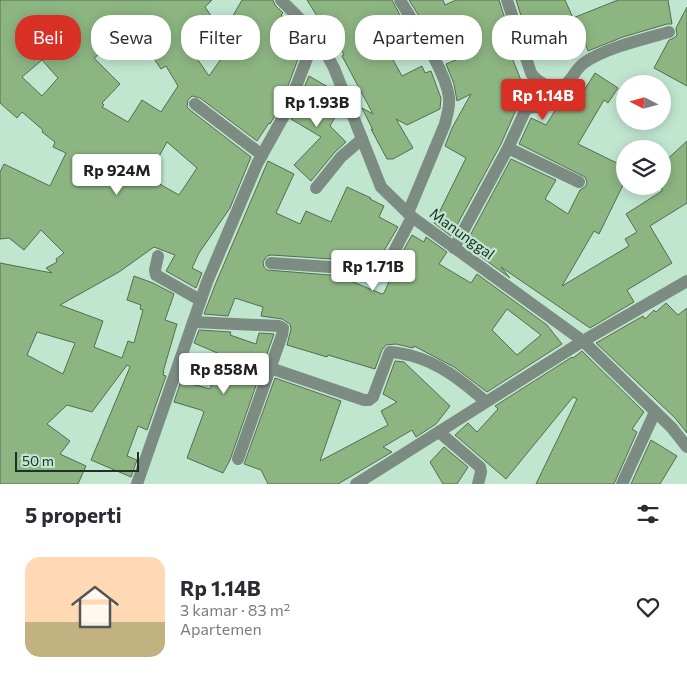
<!DOCTYPE html>
<html lang="id">
<meta charset="utf-8">
<style>
body{margin:0;font-family:Commissioner,sans-serif;background:#f7f7f7;color:#2b2b33;height:100vh;display:flex;flex-direction:column;font-size:19px;white-space:nowrap}
*{box-sizing:border-box;margin:0}
p{font-size:16px;color:#7c7c81}
.icon{flex:none;width:28px;height:28px;fill:none;stroke:currentColor;stroke-width:2;stroke-linecap:round;stroke-linejoin:round}
.map{position:relative;height:484px;overflow:hidden}
.drawer{display:flex;flex-direction:column;background:#fff;flex:1}
.drawer>*{flex:none}
.guide{position:absolute;left:15px;top:15px;width:658px;height:45px;display:flex;gap:10px}
.needle{width:32px;rotate:276deg}
.controls{position:absolute;left:616px;top:75px;display:grid;gap:10px}
.controls a{display:grid;place-items:center;width:55px;height:55px;border-radius:50%;background:#fff;box-shadow:0 2px 12px #0003;font-size:25px}
.scale{position:absolute;left:15px;bottom:12px;width:124px;box-sizing:border-box;padding-left:5px;border:2px solid #213027;border-top:0;font-size:14px;line-height:18px;white-space:nowrap;color:#213027;-webkit-text-stroke:4px #c0e6d0;paint-order:stroke}
.price{position:absolute;translate:-50% -42px;padding:0 11px;border-radius:5px;background:#fff;color:#222;font-size:16px;line-height:32px;filter:drop-shadow(0 1px 2px #0008)}
.price::after{content:'';position:absolute;left:50%;top:30px;width:15px;height:11px;margin-left:-8px;background:inherit;clip-path:polygon(0 0,100% 0,50% 100%)}
.price.on{background:#d93025;color:#fff}
ul{padding:0;list-style:none}
li{display:flex;align-items:center;gap:15px;height:125px;padding:0 25px}
li+li{border-top:1px solid #e1e1e2}
li span{display:grid;place-items:center;flex:none;width:140px;height:100px;border-radius:15px;color:#555}
li>.icon{margin-inline-start:auto}
span .icon{width:60px;height:60px;fill:#fffc;stroke-width:1}
li b{font-size:21px}
h2{display:flex;justify-content:space-between;align-items:center;height:60px;padding:0 25px;font-size:21px}
.pill{padding:0 18px;border-radius:20px;background:#fff;box-shadow:0 2px 12px #0003;font-size:18px;line-height:45px}
.pill.on{background:#d93025;color:#fff}
.map>svg:first-child{display:block}
.building{fill:#8db582;stroke:#566c50;fill-rule:evenodd}
.lines{fill:none;stroke-linecap:round;stroke-linejoin:round}
.minor{stroke:#7d8c83;stroke-width:12}
.labels{text-anchor:middle;stroke-width:4.5;stroke-linejoin:round;paint-order:stroke}
.street-label{font-size:15px;fill:#213027;stroke:#c0e6d0}
</style>
<div class="map">
<svg width="687" height="484" viewBox="0 0 687 484">
<rect width="100%" height="100%" fill="#c0e6d0"/>
<g class="building">
<path d="M0 0H212L205 7 223 33 242 0H273L275 5 283 13 281 15 305 36 291 54 298 59 280 107 270 124 269 123 257 141 200 98 192 96 188 100 187 107 190 110 251 157 230 208 199 253 192 268 202 273 196 288 166 271 175 255 154 247 119 272 60 305 103 321 94 347 122 358 128 341 134 343 143 310 140 309 141 305 127 300 134 276 153 283 174 294 165 320 177 324 163 372H164L163 375 166 376 147 430 138 426 127 456 137 460 131 477 91 460 130 367 127 365 92 412 67 405 47 424 70 441 60 454 86 466 78 484H0V263L52 273 46 268 57 262 56 259 64 253 41 230 24 250 9 238 0 239V172L4 164 50 186 66 153 53 147 55 142 42 132 43 130 22 112 17 118 0 103ZM134 30 161 69 166 66 178 86 161 112 142 100 128 122 102 107 104 105 102 103 120 84 94 58ZM210 37 228 49 209 76 191 50ZM42 60 58 78 42 96 22 77ZM167 142 197 168 179 195 149 178 154 171 152 169ZM37 332 75 343 63 374 27 355Z"/>
<path d="M307 0H392L402 19 377 31 402 76 422 66 425 73 431 71 441 98 440 109 407 125 396 119 413 148 393 159H387L371 129 373 130 362 108 373 114 342 56 344 55 331 29 329 30 321 16 319 19Z"/>
<path d="M409 0H443L445 5 456 0H499L516 53 511 55 522 83 517 85 516 110 501 144 451 236 434 223 466 158 445 146 452 128 471 94 457 101 454 84 446 64 480 50 466 20 432 37Z"/>
<path d="M516 0H565L573 18 618 0H668L672 24H667L623 37 588 51 582 34 537 50 535 45 531 47Z"/>
<path d="M687 7V86L654 68 669 40 674 38 677 35 676 28Z"/>
<path d="M595 73 618 88 608 103 604 100 578 144 625 167V181L599 234 594 231 562 286 629 246 625 239 637 232 626 214 662 191V164L687 141V203L650 226 672 263 627 290 634 302 590 328 501 267 510 278 465 245 511 159 556 180 545 199 568 214 580 190 586 186 587 182 585 177 519 144 531 118 546 125 563 98 575 105Z"/>
<path d="M309 76 328 87 321 99 339 110 330 126 346 142 335 152 311 181 294 165 321 137 291 119Z"/>
<path d="M268 161 294 174 276 213 300 224 306 211 331 222 347 187 371 198 370 199 384 206 379 217 398 227 378 261 366 255 363 261 271 255 267 256 263 262 264 267 267 270 355 277 353 282 382 294 384 293 394 270 393 269 412 235 424 242 426 237 447 252 439 264 471 283 477 274 547 325 562 344 487 392 454 367 414 346 413 348 396 344 386 345 382 350 375 369 328 355 327 357 287 345 291 329 290 324 282 319 261 316 263 307 235 298 228 316 204 314 215 285ZM507 309 541 335 517 355 492 330Z"/>
<path d="M666 303 678 315 687 308V433L675 418 596 343 643 316 645 319 654 310 656 312Z"/>
<path d="M199 330 231 332 230 335 256 344 259 333 274 334 230 460 223 473 187 458 204 412 201 410 174 402 181 381 210 389 222 355 194 343Z"/>
<path d="M582 351 644 412 632 429 637 432 614 484H536L577 399 573 397 506 479 455 435 468 423 477 432 498 409 495 406 572 357 573 358Z"/>
<path d="M395 361 404 362 450 406 436 424 416 437 412 430 383 447 392 452 338 484H268L261 470 244 464 275 378 341 401 320 461 388 425 381 411 397 402 383 394Z"/>
<path d="M651 440 677 456 660 484H631Z"/>
<path d="M444 447 468 467 457 484H443L430 462Z"/>
</g>
<g class="lines">
<g class="minor">
<path d="M281 0 316 35 334 68 381 187 412 217 583 341 672 428 687 447"/>
<path d="M400 0C415 26 445 69 449 97 450 107 447 115 445 124L408 213"/>
<path d="M557 89C572 84 573 71 584 63 605 48 644 39 669 32"/>
<path d="M195 104 262 155"/>
<path d="M508 148 579 182"/>
<path d="M316 188 341 157 362 139"/>
<path d="M454 248 508 148 525 111 529 108 548 105 555 96 557 89C547 87 536 81 531 73L507 0"/>
<path d="M158 256 155 270 156 275 200 300"/>
<path d="M271 263 375 270 382 269 388 263 412 217"/>
<path d="M193 322 279 326 283 328 282 335 238 459"/>
<path d="M270 368 364 400H369L373 397 389 354 390 352C397 352 403 354 409 355 440 363 462 381 485 401"/>
<path d="M439 432 480 467 481 472 478 484"/>
<path d="M137 484 207 282 257 164 287 110 316 35"/>
<path d="M356 484 583 341 687 281"/>
<path d="M622 484 655 412"/>
</g>
</g>
<g class="labels">
<g class="street-label">
<text transform="translate(462 234) rotate(36)" y="5">Manunggal</text>
</g>
</g>
</svg>
<div class="controls">
<a><svg class="needle" viewBox="-14 -14 28 28"><path d="M0-13l5 13h-10z" fill="#e53935"/><path d="M0 13l5-13h-10z" fill="#7c7c81"/></svg></a>
<a><svg class="icon" aria-label="layers" viewBox="0 0 24 24"><path d="M12 4l9 5-9 5-9-5zM3 14l9 5 9-5"/></svg></a>
</div>
<div class="scale">50 m</div>
<b class="price on" style="left:543px;top:121px">Rp 1.14B</b>
<b class="price" style="left:317px;top:128px">Rp 1.93B</b>
<b class="price" style="left:117px;top:196px">Rp 924M</b>
<b class="price" style="left:373px;top:292px">Rp 1.71B</b>
<b class="price" style="left:224px;top:395px">Rp 858M</b>
<div class="guide">
<a class="pill on">Beli</a>
<a class="pill">Sewa</a>
<a class="pill">Filter</a>
<a class="pill">Baru</a>
<a class="pill">Apartemen</a>
<a class="pill">Rumah</a>
</div>
</div>
<section class="drawer">
<h2>5 properti<svg class="icon" aria-label="filters" viewBox="0 0 24 24"><path d="M4 7h16M4 17h16"/><circle cx="9" cy="7" r="2"/><circle cx="15" cy="17" r="2"/></svg></h2>
<ul>
<li><span style="background:linear-gradient(#ffd9b3 65%,#c2b280 0)"><svg class="icon" aria-label="home" viewBox="0 0 24 24"><path d="M3 11l9-7 9 7M6 9v11h12V9"/></svg></span><div><b>Rp 1.14B</b><p>3 kamar · 83 m²</p><p>Apartemen</p></div><svg class="icon" aria-label="heart" viewBox="0 0 24 24"><path d="M12 20l-8-8c-3-5 5-10 8-4 3-6 11-1 8 4z"/></svg></li>
</ul>
</section>
